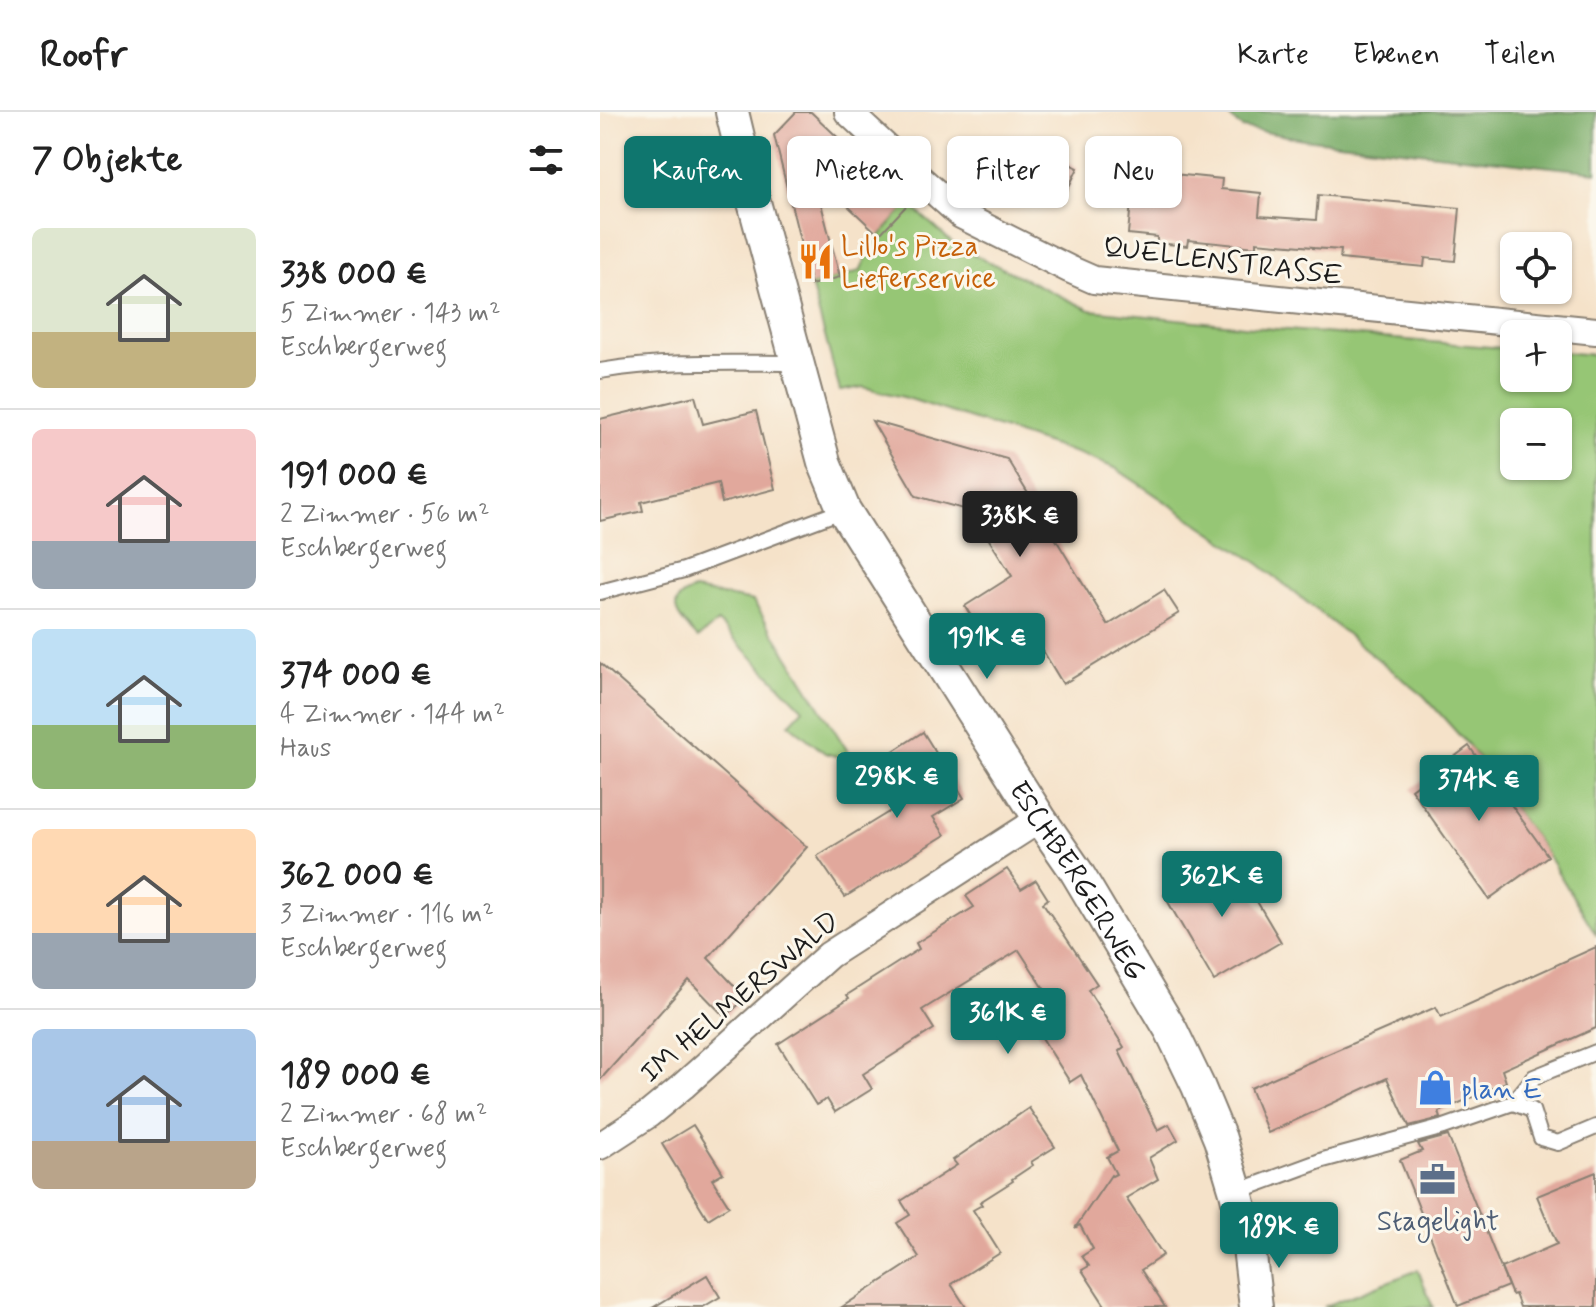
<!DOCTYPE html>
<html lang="de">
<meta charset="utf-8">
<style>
body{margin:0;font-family:Mynerve,sans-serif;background:#f6f6f6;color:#222;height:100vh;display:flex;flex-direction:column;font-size:30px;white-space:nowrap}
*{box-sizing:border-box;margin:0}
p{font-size:26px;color:#767676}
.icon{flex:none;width:44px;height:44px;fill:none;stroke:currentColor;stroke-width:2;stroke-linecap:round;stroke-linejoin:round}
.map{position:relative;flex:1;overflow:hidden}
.sheet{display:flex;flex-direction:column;background:#fff;width:600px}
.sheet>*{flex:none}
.banner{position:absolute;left:24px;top:24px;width:760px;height:72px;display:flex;gap:16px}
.fabs{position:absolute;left:900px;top:120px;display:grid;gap:16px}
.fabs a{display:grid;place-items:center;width:72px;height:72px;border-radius:12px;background:#fff;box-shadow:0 2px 6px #0004;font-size:40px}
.price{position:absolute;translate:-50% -68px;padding:0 18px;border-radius:8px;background:#0f766e;color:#fff;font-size:26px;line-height:52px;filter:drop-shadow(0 2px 4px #0008)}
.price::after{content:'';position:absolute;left:50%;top:48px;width:24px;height:18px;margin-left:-12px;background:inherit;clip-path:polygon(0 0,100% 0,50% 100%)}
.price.on{background:#222;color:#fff}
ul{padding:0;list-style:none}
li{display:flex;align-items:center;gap:24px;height:200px;padding:0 32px}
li+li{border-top:2px solid #e0e0e0}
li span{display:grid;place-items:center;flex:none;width:224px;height:160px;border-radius:12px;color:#555}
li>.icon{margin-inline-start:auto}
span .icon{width:96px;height:96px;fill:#fffc;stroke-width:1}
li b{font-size:34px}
h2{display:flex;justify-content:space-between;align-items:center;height:96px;padding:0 32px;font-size:34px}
.tag{padding:0 28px;border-radius:12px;background:#fff;box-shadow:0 2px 6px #0004;font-size:28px;line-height:72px}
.tag.on{background:#0f766e;color:#fff}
header{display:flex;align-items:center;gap:48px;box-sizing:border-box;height:112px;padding:0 40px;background:#fff;border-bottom:2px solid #e0e0e0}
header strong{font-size:38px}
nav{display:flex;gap:44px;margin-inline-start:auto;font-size:28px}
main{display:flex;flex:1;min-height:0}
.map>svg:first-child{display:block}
.green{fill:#96c675;stroke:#597148;stroke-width:2;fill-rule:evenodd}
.forest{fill:#78ab66;stroke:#4a6441;stroke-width:2}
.building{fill:#e1a89c}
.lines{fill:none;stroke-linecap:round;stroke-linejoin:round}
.service-casing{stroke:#887f72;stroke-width:18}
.minor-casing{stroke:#887f72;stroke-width:30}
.tertiary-casing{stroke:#887f72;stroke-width:36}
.service{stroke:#fff;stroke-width:14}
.minor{stroke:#fff;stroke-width:26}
.tertiary{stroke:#fff;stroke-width:32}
.labels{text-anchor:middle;stroke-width:6;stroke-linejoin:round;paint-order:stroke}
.food-label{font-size:28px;fill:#c56008;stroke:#fbf7ec;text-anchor:start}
.street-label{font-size:28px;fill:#1c1c1c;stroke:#fbf7ec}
.shop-label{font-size:28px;fill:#366cbe;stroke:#fbf7ec;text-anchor:start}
.service-label{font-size:28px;fill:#4e5e75;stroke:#fbf7ec}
</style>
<header>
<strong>Roofr</strong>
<nav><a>Karte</a><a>Ebenen</a><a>Teilen</a></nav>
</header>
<main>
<section class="sheet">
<h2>7 Objekte<svg class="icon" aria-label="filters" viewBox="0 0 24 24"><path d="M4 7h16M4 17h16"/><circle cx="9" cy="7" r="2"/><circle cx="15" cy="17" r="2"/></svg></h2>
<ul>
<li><span style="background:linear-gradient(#dfe7d0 65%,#c2b280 0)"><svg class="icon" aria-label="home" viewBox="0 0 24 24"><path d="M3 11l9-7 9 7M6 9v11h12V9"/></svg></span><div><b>338 000 €</b><p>5 Zimmer · 143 m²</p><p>Eschbergerweg</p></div></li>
<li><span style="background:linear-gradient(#f6c9c9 70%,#9aa5b1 0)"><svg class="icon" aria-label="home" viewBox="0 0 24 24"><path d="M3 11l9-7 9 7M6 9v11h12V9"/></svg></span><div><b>191 000 €</b><p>2 Zimmer · 56 m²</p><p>Eschbergerweg</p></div></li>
<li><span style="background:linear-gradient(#bfe0f5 60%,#8fb573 0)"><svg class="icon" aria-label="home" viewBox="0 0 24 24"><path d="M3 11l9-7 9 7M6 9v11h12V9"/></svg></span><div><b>374 000 €</b><p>4 Zimmer · 144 m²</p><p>Haus</p></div></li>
<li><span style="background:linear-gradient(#ffd9b3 65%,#9aa5b1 0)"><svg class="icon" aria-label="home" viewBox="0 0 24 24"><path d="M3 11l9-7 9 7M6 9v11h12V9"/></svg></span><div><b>362 000 €</b><p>3 Zimmer · 116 m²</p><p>Eschbergerweg</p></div></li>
<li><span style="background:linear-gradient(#a9c7e8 70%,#b9a48a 0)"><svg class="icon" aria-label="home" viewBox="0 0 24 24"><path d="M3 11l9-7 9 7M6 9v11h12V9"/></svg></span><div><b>189 000 €</b><p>2 Zimmer · 68 m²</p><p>Eschbergerweg</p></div></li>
</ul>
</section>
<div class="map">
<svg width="996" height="1195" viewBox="0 0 996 1195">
<rect width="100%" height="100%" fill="#fbf7ec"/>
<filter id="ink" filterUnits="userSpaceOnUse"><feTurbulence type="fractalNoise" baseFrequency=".0125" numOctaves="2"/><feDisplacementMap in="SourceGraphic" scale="16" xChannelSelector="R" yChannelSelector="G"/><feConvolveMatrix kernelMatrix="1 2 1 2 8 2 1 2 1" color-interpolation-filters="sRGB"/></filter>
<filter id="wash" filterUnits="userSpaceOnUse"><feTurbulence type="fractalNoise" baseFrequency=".006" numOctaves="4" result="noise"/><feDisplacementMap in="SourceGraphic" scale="32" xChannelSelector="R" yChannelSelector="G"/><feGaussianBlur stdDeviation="1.8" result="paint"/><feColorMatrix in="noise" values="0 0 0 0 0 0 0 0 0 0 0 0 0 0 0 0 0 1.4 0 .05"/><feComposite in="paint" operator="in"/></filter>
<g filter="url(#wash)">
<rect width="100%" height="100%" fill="#f5e2c9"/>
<g class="green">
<path d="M308 91 356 134 490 198 663 216 914 237V266H958V240L996 243V822L948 744 869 634 824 584 659 452 515 356 479 342 307 286 263 275 240 279 211 173 260 159 273 132ZM914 310H958V354H914Z"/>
<path d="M94 478 153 489 254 649 225 641 189 612 203 597 118 510 98 526C82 509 60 490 94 478Z"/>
<path d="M818 1158 833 1195H723Z"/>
</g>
<path class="forest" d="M624 0H996V60L703 27 642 16Z"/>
<g id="blocks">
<g class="building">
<path d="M196 0H211L308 92 279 123 213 61 240 165 211 173 174 23Z"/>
<path d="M429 32 478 56 461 91 412 68Z"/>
<path d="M534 58 622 67 621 77 661 81 659 104 716 108 718 83 860 96 855 149 825 146 824 155 740 147 741 138 713 136V135L656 130V135L588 128 587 134 557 131V125L528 122Z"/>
<path d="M95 284 103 312 156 299 175 377 122 391 118 371 41 390 43 399 0 409V307Z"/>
<path d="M272 309 407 347 508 513 564 478 579 501 463 572 434 524 397 548 365 494 412 464 371 399 316 384Z"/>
<path d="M0 551 207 735 108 846 146 886 125 905 89 868 0 968Z"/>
<path d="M323 620 364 686 333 705 345 723 245 785 217 744 310 687 284 645Z"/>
<path d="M869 634 948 744 889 787 811 677Z"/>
<path d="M630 744 681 830 614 869 564 783Z"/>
<path d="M407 757 421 777 436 768 448 787 443 791 497 872 488 878 524 935 519 939 558 1018 569 1012 578 1028 549 1046 558 1067 526 1086 563 1143 541 1158 565 1195H506L482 1158 489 1154 482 1144 493 1137 480 1113 475 1116 511 1063 512 1064 516 1062 507 1045 518 1039 481 963 470 970 434 913 458 898 419 838 322 898 334 917 263 962 272 977 235 1000 227 987 216 993 178 932 249 886 247 883 319 837 316 831 374 795 366 784Z"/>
<path d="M996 835V916L902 958 906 970 839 1000 841 1006 809 1014 787 966 668 1021 650 976 836 895 841 905Z"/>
<path d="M429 996 455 1035 431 1050 433 1053 412 1067 413 1069 380 1090 382 1093 373 1098 400 1141 351 1172 366 1195H242L319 1145 297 1111 310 1103 301 1089 357 1053 353 1048Z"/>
<path d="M93 1013 123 1061 112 1067 129 1094 108 1107 62 1032Z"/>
<path d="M848 1024 908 1174 858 1194 800 1048 822 1039 818 1032Z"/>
<path d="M996 1060V1195H920L915 1182 912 1183 901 1156 957 1132 937 1084Z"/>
<path d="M107 1163 120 1185 103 1195H54Z"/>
</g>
</g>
</g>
<g filter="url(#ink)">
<use href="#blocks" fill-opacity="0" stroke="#887f72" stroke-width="2"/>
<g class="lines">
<defs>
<g id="service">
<path d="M0 259C64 248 132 251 197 251"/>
<path d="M0 480 84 458 244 398"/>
<path d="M913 991 932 998 941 1026 958 1031 996 1015"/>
<path d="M636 1080 723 1048 844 1015 913 991 934 965 996 940"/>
</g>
<g id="minor">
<path d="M248 0 316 63 361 103 469 157 494 168 996 219"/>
<path d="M0 1034 49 1002 83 974 229 843 440 707"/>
</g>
<g id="tertiary">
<path id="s1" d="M132 0 151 79 224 350 244 398 440 707 476 759 571 918 598 974 620 1027 636 1080 648 1127 656 1195"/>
</g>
</defs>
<use href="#service" class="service-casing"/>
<use href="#minor" class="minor-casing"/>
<use href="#tertiary" class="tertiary-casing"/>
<use href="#service" class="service"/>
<use href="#minor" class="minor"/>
<use href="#tertiary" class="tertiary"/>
</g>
</g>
<defs>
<symbol id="restaurant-bare" viewBox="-9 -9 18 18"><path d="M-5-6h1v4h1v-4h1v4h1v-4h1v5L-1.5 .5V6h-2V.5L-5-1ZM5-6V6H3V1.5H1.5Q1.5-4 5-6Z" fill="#e8710a" stroke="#fbf7ec" stroke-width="2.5" paint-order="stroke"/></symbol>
<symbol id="shop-bare" viewBox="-9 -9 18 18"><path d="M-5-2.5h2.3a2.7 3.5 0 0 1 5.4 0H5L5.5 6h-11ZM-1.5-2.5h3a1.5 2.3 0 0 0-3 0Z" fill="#3f7fe0" stroke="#fbf7ec" stroke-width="2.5" paint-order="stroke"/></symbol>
<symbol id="office-bare" viewBox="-9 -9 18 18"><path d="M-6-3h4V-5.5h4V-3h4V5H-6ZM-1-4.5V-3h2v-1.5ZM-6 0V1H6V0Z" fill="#5c6f8a" stroke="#fbf7ec" stroke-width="2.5" paint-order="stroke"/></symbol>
</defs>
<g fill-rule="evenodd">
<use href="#restaurant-bare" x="190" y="124" width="51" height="51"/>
<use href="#shop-bare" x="810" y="950" width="51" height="51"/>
<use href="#office-bare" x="812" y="1042" width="51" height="51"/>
</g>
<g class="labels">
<g class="food-label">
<text x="241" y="143">Lillo's Pizza<tspan x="241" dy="32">Lieferservice</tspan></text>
</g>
<g class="street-label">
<text transform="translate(623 148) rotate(7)" y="10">QUELLENSTRASSE</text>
<text dy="10" stroke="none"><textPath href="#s1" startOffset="852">ESCHBERGERWEG</textPath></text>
<text transform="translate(139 884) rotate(-40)" y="10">IM HELMERSWALD</text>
</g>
<g class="shop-label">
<text x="861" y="986">plan E</text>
</g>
<g class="service-label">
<text x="838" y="1118">Stagelight</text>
</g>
</g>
</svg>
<div class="fabs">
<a><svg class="icon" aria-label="locate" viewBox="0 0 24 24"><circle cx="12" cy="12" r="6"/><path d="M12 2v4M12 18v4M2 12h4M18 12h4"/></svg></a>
<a>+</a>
<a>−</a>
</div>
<b class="price on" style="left:420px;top:447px">338K €</b>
<b class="price" style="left:387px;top:569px">191K €</b>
<b class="price" style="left:297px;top:708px">298K €</b>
<b class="price" style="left:879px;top:711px">374K €</b>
<b class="price" style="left:622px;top:807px">362K €</b>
<b class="price" style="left:408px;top:944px">361K €</b>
<b class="price" style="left:679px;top:1158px">189K €</b>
<div class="banner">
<a class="tag on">Kaufen</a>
<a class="tag">Mieten</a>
<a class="tag">Filter</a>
<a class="tag">Neu</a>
</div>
</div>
</main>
